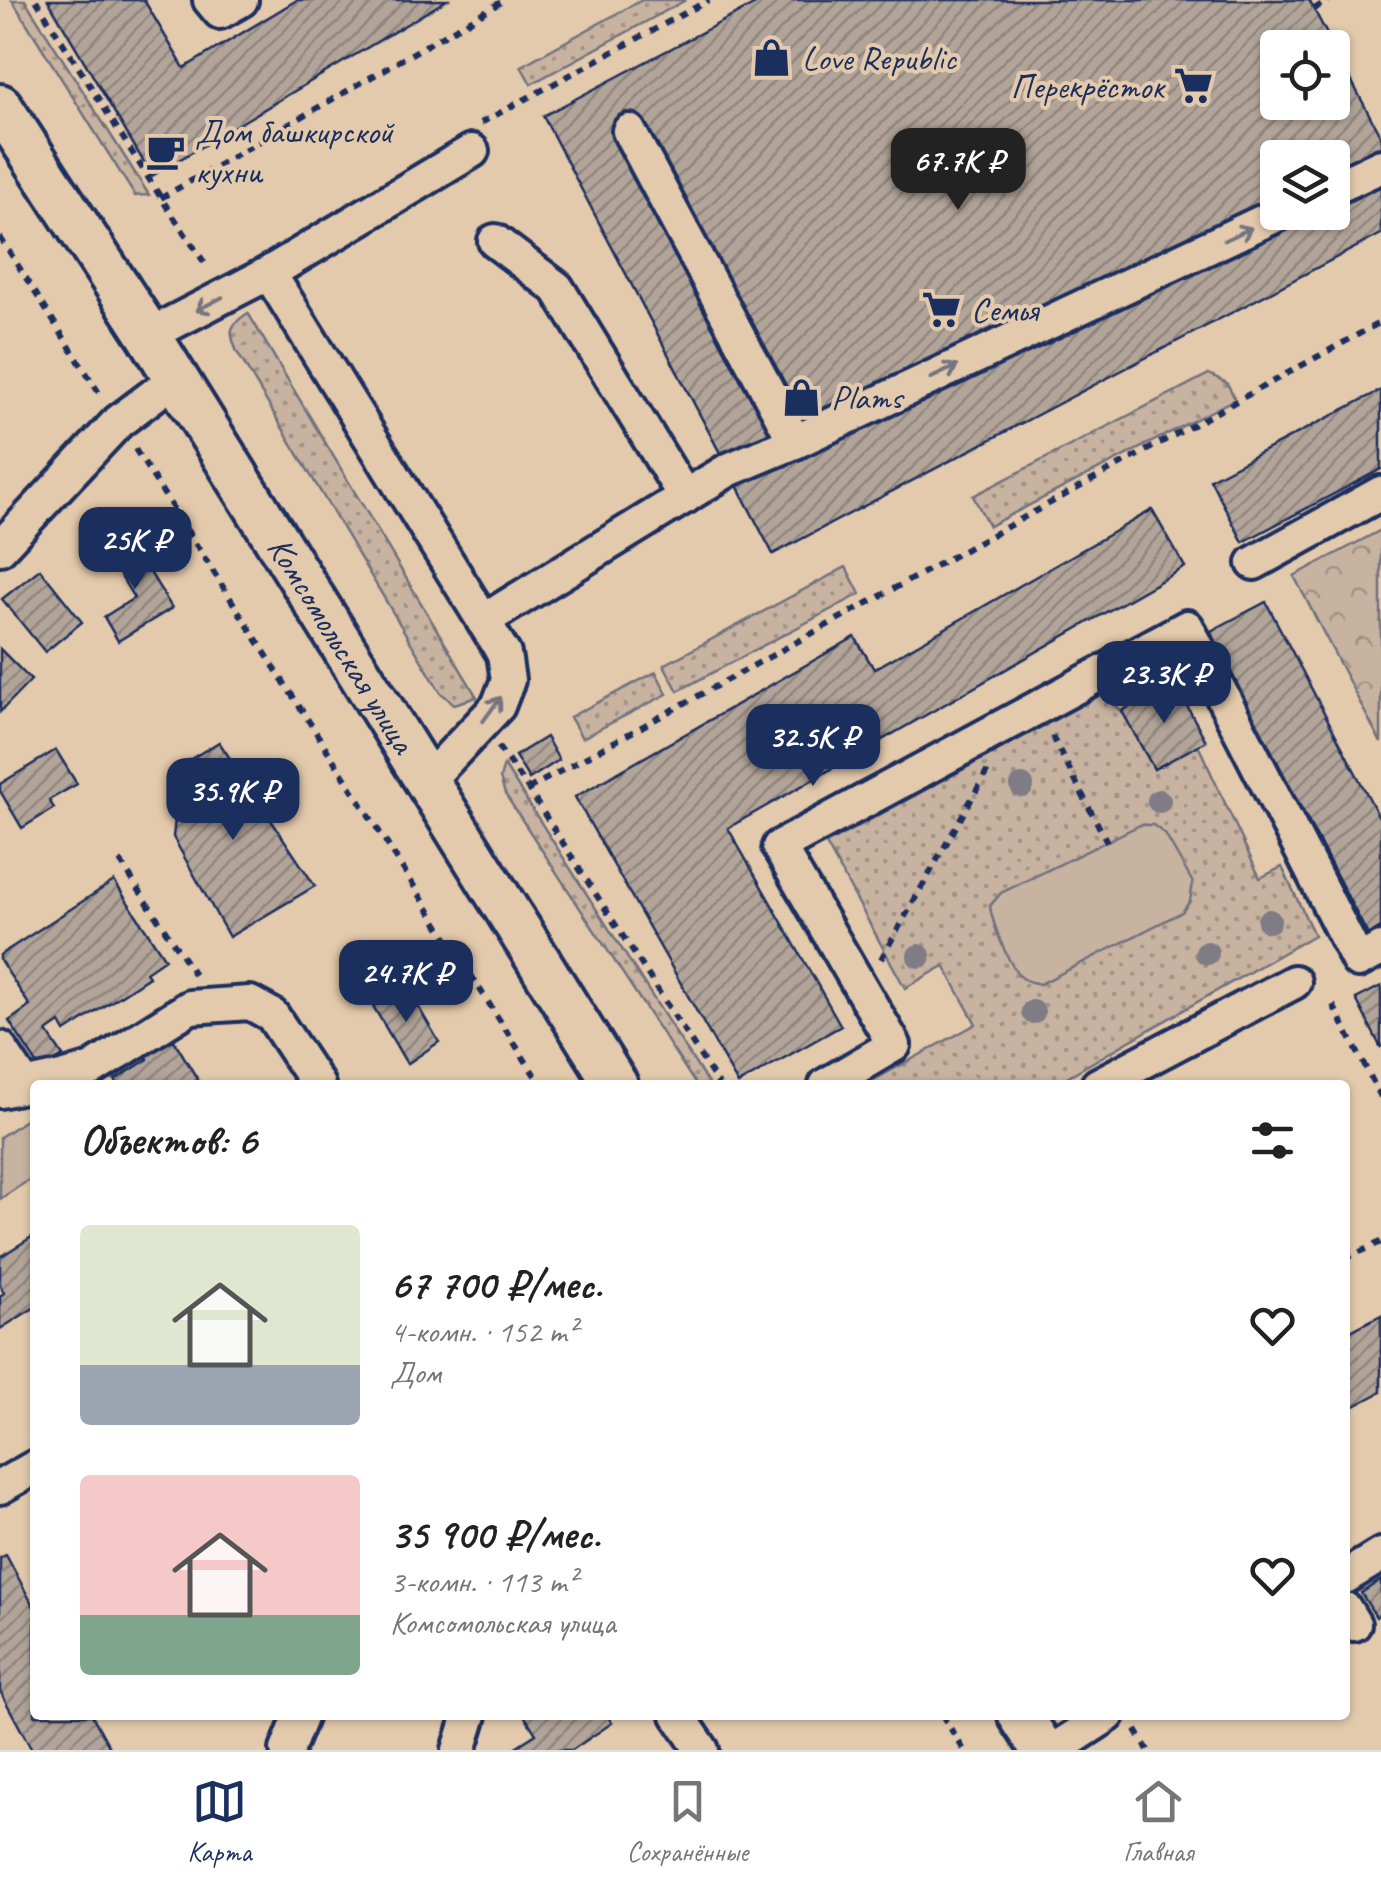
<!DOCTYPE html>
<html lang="ru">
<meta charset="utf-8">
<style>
body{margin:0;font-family:Caveat,sans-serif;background:#f2f2f2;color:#222;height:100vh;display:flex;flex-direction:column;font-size:38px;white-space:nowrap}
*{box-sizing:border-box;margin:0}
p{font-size:32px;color:#767676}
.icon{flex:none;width:55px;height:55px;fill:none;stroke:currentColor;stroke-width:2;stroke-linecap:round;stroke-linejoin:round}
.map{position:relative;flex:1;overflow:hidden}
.drawer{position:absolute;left:30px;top:1080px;width:1320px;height:640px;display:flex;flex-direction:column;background:#fff;border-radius:10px;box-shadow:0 2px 8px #0004}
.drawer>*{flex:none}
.fabs{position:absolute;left:1260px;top:30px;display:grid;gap:20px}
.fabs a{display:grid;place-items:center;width:90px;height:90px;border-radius:10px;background:#fff;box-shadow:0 2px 8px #0004;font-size:50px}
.price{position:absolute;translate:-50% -85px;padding:0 22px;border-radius:20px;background:#1b2f5e;color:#fff;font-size:32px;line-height:65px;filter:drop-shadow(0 2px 5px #0008)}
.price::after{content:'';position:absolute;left:50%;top:60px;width:30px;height:22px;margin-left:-15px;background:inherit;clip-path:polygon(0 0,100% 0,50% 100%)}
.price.active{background:#222;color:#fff}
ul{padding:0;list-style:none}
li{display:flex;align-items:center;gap:30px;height:250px;padding:0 50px}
li span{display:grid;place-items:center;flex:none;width:280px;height:200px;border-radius:10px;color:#555}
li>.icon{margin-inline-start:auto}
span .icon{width:120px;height:120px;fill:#fffc;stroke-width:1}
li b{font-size:42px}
h2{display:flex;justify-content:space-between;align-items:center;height:120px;padding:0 50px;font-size:42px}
.dock{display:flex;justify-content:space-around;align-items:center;height:140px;border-top:2px solid #e0e0e0;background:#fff;font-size:28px;color:#767676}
.dock a{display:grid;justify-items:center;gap:5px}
.dock .active{color:#1b2f5e}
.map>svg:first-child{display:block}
.grass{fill:url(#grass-dots);stroke:#71717f;stroke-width:2.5;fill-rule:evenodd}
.forest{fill:url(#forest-crowns);stroke:#71717f;stroke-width:2.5}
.green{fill:#c7b3a0;stroke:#71717f;stroke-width:2.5}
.building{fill:url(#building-hatch);stroke:#1b2f5e;stroke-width:2.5;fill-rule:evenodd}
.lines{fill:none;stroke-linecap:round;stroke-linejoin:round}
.minor-casing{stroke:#1b2f5e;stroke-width:40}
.major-casing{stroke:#1b2f5e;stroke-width:50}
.path{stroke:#1b2f5e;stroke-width:6;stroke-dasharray:8 8;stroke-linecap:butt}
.minor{stroke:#e4caac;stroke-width:32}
.major{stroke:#e4caac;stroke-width:42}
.tree{fill:#7f7c85}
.oneway{stroke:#757581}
.labels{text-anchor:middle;stroke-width:8;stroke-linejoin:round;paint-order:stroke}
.poi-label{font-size:35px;fill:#1b2f5e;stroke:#e4caac;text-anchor:start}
.street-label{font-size:35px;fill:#1b2f5e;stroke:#e4caac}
</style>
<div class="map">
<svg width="1381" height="1750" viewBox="0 0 1381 1750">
<defs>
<pattern id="grass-dots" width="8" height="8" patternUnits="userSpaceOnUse" patternTransform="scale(2.5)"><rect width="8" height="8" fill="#c7b3a0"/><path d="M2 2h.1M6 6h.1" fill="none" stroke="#a19286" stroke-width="1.8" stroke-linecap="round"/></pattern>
<pattern id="forest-crowns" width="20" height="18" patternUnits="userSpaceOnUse" patternTransform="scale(2.5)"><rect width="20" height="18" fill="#c7b3a0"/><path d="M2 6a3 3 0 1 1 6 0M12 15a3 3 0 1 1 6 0" fill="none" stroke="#a19286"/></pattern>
<pattern id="building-hatch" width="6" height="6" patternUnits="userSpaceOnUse" patternTransform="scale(2.5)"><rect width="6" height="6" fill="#b2a498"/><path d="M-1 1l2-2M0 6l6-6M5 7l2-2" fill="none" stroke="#90867f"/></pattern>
</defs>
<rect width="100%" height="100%" fill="#e4caac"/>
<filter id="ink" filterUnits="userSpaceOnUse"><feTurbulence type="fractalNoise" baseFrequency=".01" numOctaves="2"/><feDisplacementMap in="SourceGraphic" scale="20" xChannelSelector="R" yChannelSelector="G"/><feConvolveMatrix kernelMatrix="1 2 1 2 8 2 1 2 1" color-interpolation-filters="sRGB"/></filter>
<g filter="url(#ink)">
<g class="grass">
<path d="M12 0H25L149 195 135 196Z"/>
<path d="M642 0H686L531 84 521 66Z"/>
<path d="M248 313 477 697 454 704 441 693 237 352C229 331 228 326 248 313Z"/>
<path d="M1209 374 1227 383 1235 399 989 526 973 496Z"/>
<path d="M846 567 860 594 678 691 664 665Z"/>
<path d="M656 672 667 694 582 738 570 717Z"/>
<path d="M1102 694 1122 711 1154 769 1198 745 1260 878 1282 867 1314 935 1053 1085H865L976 1024 944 966 905 988 826 844ZM1141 825 1153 826 1190 901 1181 912 1040 984 990 906 1001 893Z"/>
<path d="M504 765 709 1085H696L505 794 500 778Z"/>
</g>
<path class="forest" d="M1381 530V743L1294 576Z"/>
<g class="green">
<path d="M1140 825H1153L1165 834 1193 883 1190 901 1182 912 1040 984C1032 982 1024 981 1018 974 1007 960 992 923 990 906L1001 893Z"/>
<path d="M35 1118V1176L0 1199V1137L26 1120Z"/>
</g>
<g class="building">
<path d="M48 0H144L184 68 297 0H447L152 176Z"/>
<path d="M763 0H1309L1381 137V234L773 554 543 116ZM1278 48H1332V102H1278ZM1278 158H1332V212H1278Z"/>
<path d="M1381 390V469L1243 542 1210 479Z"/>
<path d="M1152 510 1185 567 728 828 841 1026 738 1084 575 797 855 637 874 669Z"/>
<path d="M129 538 172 608 118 641 104 617 134 598 106 551Z"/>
<path d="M40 569 82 622 45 652 2 599Z"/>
<path d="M1266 602 1381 821V928L1368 935 1209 632Z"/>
<path d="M0 649 31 680 0 712Z"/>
<path d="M1174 682 1206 741 1154 769 1122 711Z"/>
<path d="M546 737 559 760 529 779 515 756Z"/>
<path d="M219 742 315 886 229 937 173 837 181 765Z"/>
<path d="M56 750 77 784 49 800 54 808 22 828 0 791V784Z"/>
<path d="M114 881 165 959 146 972 149 977 65 1032 60 1023 47 1032 63 1056 41 1070 9 1021 30 1006 0 960V955Z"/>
<path d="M406 986 439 1042 407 1064 373 1006Z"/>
<path d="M1381 986V1048L1356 999Z"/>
<path d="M172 1037 201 1085H118L115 1080 148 1059 145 1054Z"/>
<path d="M35 1235V1307L0 1329V1296L4 1293 0 1286V1257Z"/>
<path d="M1381 1315V1392L1345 1411V1334Z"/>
<path d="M6 1555 35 1609V1715H92L111 1750H32L0 1691V1558Z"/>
<path d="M1381 1580V1613L1376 1617 1361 1593Z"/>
<path d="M524 1715H607L612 1723 572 1750H511L536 1734Z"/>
</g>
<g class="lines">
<defs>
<g id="minor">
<path d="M210 0 220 12 241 0"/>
<path d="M629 131 795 442"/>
<path d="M1332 189 1381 166"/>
<path d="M495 241 557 288 685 497"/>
<path d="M269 273 504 654 508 680 498 706 427 781"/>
<path d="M149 335 269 273 472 151"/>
<path d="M0 548 118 422 175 379"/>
<path d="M1254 563 1381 493"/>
<path d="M483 621 728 470 795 442 1283 212"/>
<path d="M0 1048 25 1086"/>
<path d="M826 1085 894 1045 779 847 1187 627 1358 961 1381 949"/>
<path d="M1098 1085 1294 982"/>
<path d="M0 1091 62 1078 92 1069 190 1007 250 1003 272 1015 318 1085"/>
<path d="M0 1487 35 1467"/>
<path d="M1345 1577 1381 1555"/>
<path d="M1345 1609 1354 1624"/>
<path d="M678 1715 702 1750"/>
<path d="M287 1750 301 1715"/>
<path d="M459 1750 470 1715"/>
<path d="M1054 1750 1108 1715"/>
</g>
<g id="major">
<path id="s1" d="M0 106 149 335 616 1085"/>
<path d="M1020 1715 1043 1750"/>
</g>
</defs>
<use href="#minor" class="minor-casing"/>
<use href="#major" class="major-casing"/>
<g class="path">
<path d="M36 0 161 198 208 268"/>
<path d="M1314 9 1329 0"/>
<path d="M481 123 709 0"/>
<path d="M161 198 505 0"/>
<path d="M0 237 101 396"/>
<path d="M135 449 541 1085"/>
<path d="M1052 736 1107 842"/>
<path d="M498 747 528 789 719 1085"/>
<path d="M528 789 1381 322"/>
<path d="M120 861 196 977"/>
<path d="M881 959 988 770"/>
<path d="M1333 1005 1381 1097"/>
<path d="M1345 1259 1381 1242"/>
<path d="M942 1715 964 1750"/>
<path d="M1136 1730 1148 1750"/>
</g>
<use href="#minor" class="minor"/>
<use href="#major" class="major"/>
</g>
<g class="tree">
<circle cx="1022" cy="786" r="12"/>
<circle cx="1159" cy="801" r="12"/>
<circle cx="1269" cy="921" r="12"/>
<circle cx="1207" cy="953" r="12"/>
<circle cx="919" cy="956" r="12"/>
<circle cx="1033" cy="1012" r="12"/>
</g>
<defs><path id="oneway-shaft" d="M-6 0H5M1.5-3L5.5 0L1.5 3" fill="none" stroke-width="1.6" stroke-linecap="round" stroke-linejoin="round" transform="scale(2.5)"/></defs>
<g class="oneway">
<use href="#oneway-shaft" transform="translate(1238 234) rotate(-25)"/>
<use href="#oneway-shaft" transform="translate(209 304) rotate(153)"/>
<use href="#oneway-shaft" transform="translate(944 372) rotate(-25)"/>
<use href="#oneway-shaft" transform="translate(492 709) rotate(-54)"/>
</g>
</g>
<defs>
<symbol id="shop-bare" viewBox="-9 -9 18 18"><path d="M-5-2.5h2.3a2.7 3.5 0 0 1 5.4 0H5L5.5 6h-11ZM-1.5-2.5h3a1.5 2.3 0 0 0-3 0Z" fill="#1b2f5e" stroke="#e4caac" stroke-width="2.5" paint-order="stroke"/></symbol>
<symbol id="supermarket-bare" viewBox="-9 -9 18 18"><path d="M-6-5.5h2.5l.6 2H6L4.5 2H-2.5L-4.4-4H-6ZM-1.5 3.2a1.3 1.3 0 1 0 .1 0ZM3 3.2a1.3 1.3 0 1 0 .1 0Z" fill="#1b2f5e" stroke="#e4caac" stroke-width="2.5" paint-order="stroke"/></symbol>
<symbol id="cafe-bare" viewBox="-9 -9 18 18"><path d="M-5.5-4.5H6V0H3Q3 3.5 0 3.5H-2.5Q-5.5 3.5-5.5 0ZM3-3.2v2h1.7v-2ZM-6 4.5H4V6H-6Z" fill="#1b2f5e" stroke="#e4caac" stroke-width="2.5" paint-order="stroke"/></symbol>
</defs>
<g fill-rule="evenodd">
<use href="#shop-bare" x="744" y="30" width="55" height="55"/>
<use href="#supermarket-bare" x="1166" y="58" width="55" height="55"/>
<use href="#cafe-bare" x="138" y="124" width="55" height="55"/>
<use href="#supermarket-bare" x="914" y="282" width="55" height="55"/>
<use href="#shop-bare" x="774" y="370" width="55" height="55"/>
</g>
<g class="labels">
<g class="poi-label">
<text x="802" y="70">Love Republic</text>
<text x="1164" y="98" text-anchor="end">Перекрёсток</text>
<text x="195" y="143">Дом башкирской<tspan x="195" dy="40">кухни</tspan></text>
<text x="971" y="321">Семья</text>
<text x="831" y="409">Plams</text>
</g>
<g class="street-label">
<text dy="12" stroke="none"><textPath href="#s1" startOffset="638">Комсомольская улица</textPath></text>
</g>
</g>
</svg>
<div class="fabs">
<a><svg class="icon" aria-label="locate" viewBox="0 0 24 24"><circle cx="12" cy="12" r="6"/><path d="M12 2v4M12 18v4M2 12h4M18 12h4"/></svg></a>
<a><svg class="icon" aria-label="layers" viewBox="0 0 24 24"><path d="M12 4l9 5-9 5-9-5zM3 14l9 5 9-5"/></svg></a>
</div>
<b class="price active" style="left:958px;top:213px">67.7K ₽</b>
<b class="price" style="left:135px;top:592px">25K ₽</b>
<b class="price" style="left:1164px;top:726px">23.3K ₽</b>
<b class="price" style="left:813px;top:789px">32.5K ₽</b>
<b class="price" style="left:233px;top:843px">35.9K ₽</b>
<b class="price" style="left:406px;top:1025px">24.7K ₽</b>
<section class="drawer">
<h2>Объектов: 6<svg class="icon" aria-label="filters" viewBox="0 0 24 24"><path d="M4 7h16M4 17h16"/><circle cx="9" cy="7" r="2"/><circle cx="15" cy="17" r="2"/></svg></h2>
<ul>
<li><span style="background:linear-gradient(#dfe7d0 70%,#9aa5b1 0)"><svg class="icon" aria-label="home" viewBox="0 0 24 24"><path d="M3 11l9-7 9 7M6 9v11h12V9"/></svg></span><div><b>67 700 ₽/мес.</b><p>4-комн. · 152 m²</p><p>Дом</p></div><svg class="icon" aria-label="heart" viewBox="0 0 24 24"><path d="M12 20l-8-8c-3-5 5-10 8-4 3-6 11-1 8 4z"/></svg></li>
<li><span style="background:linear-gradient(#f6c9c9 70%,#7fa58c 0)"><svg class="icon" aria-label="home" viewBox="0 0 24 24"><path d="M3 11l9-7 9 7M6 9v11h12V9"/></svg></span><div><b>35 900 ₽/мес.</b><p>3-комн. · 113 m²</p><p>Комсомольская улица</p></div><svg class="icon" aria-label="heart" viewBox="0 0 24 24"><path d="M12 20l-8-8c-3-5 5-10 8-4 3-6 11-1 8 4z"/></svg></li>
</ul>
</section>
</div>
<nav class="dock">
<a class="active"><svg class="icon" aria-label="map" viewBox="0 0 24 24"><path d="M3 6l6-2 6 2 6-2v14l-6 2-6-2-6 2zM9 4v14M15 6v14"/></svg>Карта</a>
<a><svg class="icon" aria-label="saved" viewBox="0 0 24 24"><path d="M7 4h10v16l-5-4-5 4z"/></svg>Сохранённые</a>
<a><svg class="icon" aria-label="home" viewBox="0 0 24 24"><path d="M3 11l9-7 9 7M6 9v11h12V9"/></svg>Главная</a>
</nav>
